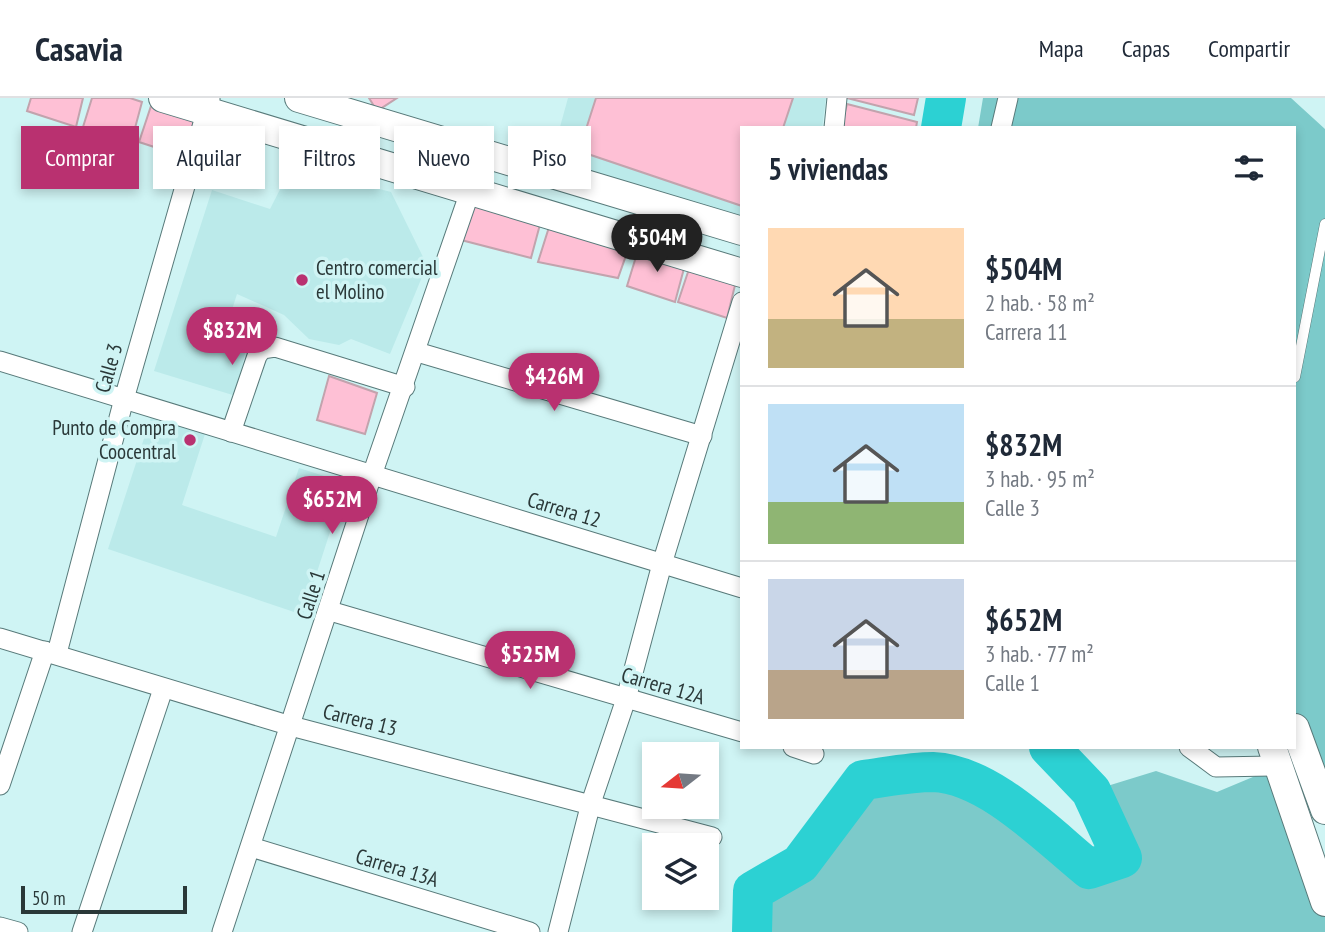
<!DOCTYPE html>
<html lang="es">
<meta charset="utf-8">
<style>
body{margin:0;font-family:"PT Sans Narrow",sans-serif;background:#f2f2f3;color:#1f2937;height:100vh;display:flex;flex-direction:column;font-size:26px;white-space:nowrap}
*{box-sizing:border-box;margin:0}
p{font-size:23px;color:#747a83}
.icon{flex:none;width:38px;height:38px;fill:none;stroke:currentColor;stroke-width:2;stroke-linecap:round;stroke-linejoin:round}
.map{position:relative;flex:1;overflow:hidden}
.details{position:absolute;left:740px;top:28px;width:556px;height:623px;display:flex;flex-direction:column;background:#fff;border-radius:0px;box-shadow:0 4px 10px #0003}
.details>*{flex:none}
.hud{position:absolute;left:21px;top:28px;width:614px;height:63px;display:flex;gap:14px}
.needle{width:46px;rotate:253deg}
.controls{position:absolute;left:642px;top:644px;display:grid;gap:14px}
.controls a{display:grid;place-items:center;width:77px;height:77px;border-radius:0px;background:#fff;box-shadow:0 4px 10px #0003;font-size:35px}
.scale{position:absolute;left:21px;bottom:18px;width:166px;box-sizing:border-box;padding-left:7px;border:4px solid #2a3838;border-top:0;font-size:19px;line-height:24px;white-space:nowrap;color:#2a3838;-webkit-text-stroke:5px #cff4f4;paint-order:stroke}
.price{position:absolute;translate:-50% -60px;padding:0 16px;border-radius:24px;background:#b93170;color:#fff;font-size:23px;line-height:46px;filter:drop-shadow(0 2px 4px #0008)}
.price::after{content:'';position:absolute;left:50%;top:42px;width:21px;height:16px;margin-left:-10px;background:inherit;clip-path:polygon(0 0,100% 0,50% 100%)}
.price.current{background:#222;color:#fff}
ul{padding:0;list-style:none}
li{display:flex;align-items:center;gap:21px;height:175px;padding:0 28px}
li+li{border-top:2px solid #e0e1e3}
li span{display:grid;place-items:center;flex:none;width:196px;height:140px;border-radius:0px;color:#555}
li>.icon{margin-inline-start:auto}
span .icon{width:84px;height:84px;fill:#fffc;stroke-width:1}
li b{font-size:30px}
h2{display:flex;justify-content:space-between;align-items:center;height:84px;padding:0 28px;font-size:30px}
.pill{padding:0 24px;border-radius:0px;background:#fff;box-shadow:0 4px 10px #0003;font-size:24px;line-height:63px}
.pill.current{background:#b93170;color:#fff}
header{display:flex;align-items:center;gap:42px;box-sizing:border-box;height:98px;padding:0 35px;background:#fff;border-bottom:2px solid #e0e1e3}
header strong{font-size:33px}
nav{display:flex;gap:38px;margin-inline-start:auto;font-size:24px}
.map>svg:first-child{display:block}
.built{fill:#bbeaea}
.green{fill:#7ccaca}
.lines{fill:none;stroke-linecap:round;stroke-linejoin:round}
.river{stroke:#2cd1d3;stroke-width:40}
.building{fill:#fec0d5;stroke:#c2a3ad;stroke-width:2}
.lane-casing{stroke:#587a7a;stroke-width:11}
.street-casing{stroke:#587a7a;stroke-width:21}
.secondary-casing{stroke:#587a7a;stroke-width:30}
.lane{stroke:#fff;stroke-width:10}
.street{stroke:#fff;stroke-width:19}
.secondary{stroke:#fff;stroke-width:28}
.poi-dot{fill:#b93170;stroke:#cff4f4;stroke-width:2.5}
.labels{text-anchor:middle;stroke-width:7;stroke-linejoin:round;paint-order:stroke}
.poi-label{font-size:21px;fill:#2a3838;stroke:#cff4f4;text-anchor:start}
.street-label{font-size:21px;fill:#2a3838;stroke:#cff4f4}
</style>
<header>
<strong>Casavia</strong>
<nav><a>Mapa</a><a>Capas</a><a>Compartir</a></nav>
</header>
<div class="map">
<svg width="1325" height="834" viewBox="0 0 1325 834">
<rect width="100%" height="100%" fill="#cff4f4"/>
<g class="built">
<path d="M568 0H826L822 30H742V122L550 65Z"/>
<path d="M292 68 391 94 427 167 390 256 351 241 339 247 309 241 284 217 237 196 221 246 245 255 236 298 154 273 212 92 270 111Z"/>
<path d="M151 319 205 336 182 407 276 439 299 370 346 385 303 517 108 451Z"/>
</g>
<g class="green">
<path d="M983 0H1291L1325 31V712L1295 630V30H978Z"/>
<path d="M1279 668 1325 806V834H752L753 793 800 766 863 682C886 679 911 674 933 674 989 676 1047 737 1089 771L1122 760 1091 693 1156 673 1217 694Z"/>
</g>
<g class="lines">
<g class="river">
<path d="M941 30 946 0"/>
<path d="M752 834 753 793 800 766 863 682C886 679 911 674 933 674 989 676 1047 737 1089 771L1122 760 1091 693 1049 649"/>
</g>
</g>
<g class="building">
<path d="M31 0H83L76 29 27 13Z"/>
<path d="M92 0H130L142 4 131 45 83 29Z"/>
<path d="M369 0H397L377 13Z"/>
<path d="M596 0H793L783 30H742V108L579 53Z"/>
<path d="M847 0H918L914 17Z"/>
<path d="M152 5 198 19 188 60 139 44Z"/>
<path d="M847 6 917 24 916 30H841Z"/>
<path d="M471 101 542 119 531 160 461 142Z"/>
<path d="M550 126 629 149 618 180 538 164Z"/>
<path d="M639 149 686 163 675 204 627 188Z"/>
<path d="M691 165 737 179 727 220 678 204Z"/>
<path d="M329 278 377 295 365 336 317 322Z"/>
</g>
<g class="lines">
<defs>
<path id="lane" d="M1295 279 1325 126"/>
<g id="street">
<path d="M834 30 837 0"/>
<path d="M1001 30 1008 0"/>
<path d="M417 254 702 338"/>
<path d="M0 263 742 490"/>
<path d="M231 334 257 258 262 251 275 249 405 289"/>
<path d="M330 513 742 634"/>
<path d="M0 540 291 628 712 739"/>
<path d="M57 555 124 301 210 1"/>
<path d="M793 649 814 656"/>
<path d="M1189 649 1216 669 1279 668"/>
<path d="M0 687 45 553"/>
<path d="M251 749 530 834"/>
<path d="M0 829 18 834"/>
<path d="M82 834 163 591"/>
<path d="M222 834 372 377 483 56"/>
<path d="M558 834 591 705 626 601 662 466 742 204"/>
</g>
<g id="secondary">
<path d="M163 0 742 175"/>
<path d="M299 0 742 133"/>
<path d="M1295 630 1325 712"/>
<path d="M1272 649 1325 804"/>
</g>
</defs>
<use href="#lane" class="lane-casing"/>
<use href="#street" class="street-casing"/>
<use href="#secondary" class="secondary-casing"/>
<use href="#lane" class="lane"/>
<use href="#street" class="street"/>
<use href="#secondary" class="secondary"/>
</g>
<g class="poi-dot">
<circle cx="302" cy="182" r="7"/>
<circle cx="190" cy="342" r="7"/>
</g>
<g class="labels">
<g class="poi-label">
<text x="316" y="177">Centro comercial<tspan x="316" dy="24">el Molino</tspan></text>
<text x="176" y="337" text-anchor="end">Punto de Compra<tspan x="176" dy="24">Coocentral</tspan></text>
</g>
<g class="street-label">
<text transform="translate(109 270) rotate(-74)" y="7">Calle 3</text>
<text transform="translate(564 412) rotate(17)" y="7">Carrera 12</text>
<text transform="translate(311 497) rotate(-72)" y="7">Calle 1</text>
<text transform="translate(663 588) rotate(16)" y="7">Carrera 12A</text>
<text transform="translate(360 622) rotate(14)" y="7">Carrera 13</text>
<text transform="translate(397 770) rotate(17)" y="7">Carrera 13A</text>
</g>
</g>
</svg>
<div class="controls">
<a><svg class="needle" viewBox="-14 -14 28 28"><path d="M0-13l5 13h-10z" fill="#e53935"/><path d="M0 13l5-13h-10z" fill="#747a83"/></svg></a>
<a><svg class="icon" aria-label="layers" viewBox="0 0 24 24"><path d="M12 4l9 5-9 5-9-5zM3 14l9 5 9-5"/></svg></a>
</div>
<div class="scale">50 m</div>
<b class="price current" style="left:657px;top:176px">$504M</b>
<b class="price" style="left:232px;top:269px">$832M</b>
<b class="price" style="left:554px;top:315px">$426M</b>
<b class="price" style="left:332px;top:438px">$652M</b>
<b class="price" style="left:530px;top:593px">$525M</b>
<div class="hud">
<a class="pill current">Comprar</a>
<a class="pill">Alquilar</a>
<a class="pill">Filtros</a>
<a class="pill">Nuevo</a>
<a class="pill">Piso</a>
</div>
<section class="details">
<h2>5 viviendas<svg class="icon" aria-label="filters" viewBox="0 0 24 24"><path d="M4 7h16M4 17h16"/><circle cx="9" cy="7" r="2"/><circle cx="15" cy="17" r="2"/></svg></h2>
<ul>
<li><span style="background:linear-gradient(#ffd9b3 65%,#c2b280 0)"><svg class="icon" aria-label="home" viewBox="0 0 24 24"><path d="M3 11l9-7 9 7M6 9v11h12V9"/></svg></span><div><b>$504M</b><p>2 hab. · 58 m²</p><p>Carrera 11</p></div></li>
<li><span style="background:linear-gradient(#bfe0f5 70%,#8fb573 0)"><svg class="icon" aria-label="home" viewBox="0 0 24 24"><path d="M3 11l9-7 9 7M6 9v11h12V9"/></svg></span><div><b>$832M</b><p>3 hab. · 95 m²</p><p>Calle 3</p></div></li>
<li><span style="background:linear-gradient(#c9d6e8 65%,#b9a48a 0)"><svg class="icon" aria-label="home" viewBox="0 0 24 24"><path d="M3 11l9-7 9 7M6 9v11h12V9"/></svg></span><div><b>$652M</b><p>3 hab. · 77 m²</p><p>Calle 1</p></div></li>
</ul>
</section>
</div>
